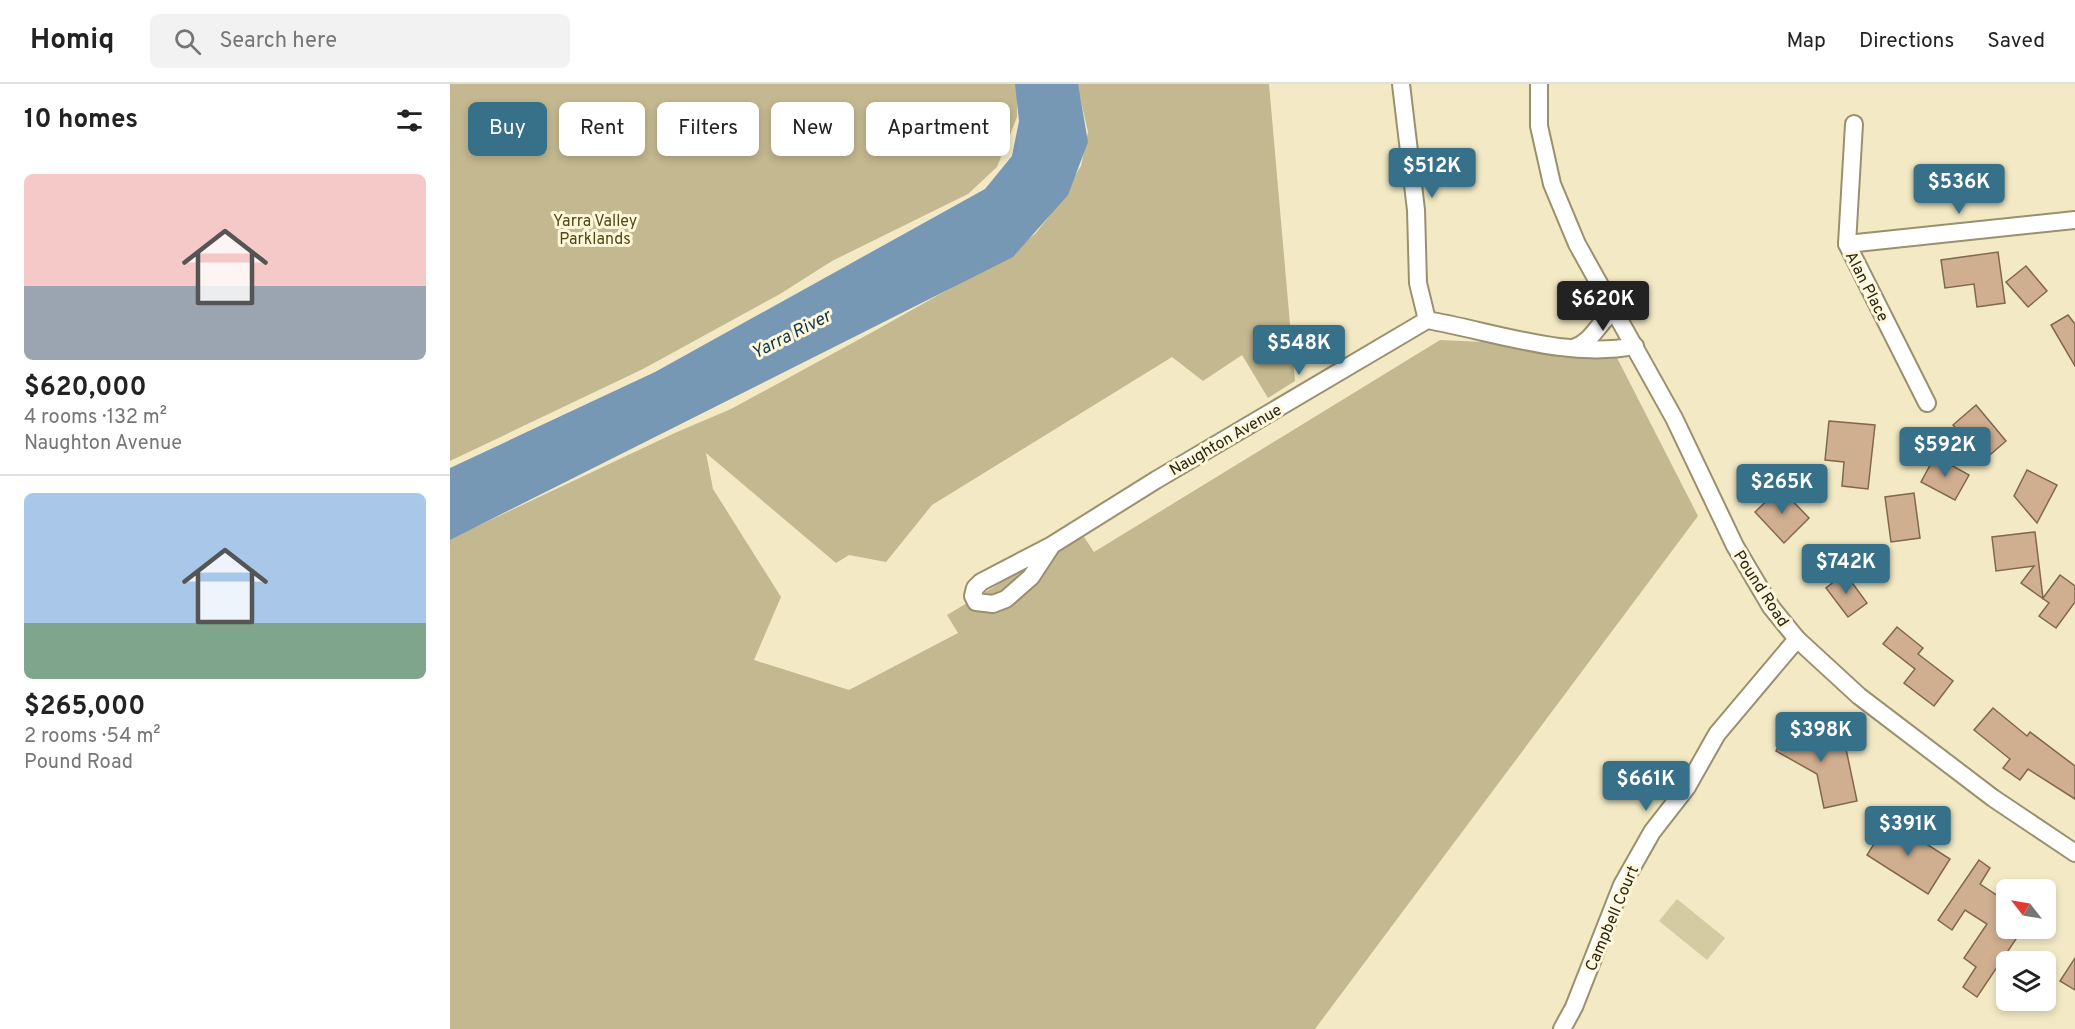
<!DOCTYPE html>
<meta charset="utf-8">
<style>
body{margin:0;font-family:Overpass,sans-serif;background:#f2f2f2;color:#222;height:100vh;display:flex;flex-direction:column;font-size:22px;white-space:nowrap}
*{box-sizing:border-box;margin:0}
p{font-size:20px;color:#767676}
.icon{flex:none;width:33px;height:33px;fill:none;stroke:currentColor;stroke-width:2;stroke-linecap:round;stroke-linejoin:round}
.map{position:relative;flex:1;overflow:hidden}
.sheet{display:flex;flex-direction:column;background:#fff;width:450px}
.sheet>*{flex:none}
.guide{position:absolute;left:18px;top:18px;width:570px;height:54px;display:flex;gap:12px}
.needle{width:39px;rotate:301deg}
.controls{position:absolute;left:1546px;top:795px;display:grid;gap:12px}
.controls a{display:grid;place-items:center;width:60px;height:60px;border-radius:9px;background:#fff;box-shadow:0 3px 9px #0003;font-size:30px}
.price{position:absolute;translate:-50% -51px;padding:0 14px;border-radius:6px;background:#367089;color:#fff;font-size:20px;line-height:39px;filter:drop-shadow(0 2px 3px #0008)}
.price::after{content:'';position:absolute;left:50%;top:36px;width:18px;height:14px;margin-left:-9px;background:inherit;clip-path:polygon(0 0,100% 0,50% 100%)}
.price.selected{background:#222;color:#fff}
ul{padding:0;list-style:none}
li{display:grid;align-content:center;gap:12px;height:318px;padding:0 24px}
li+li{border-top:2px solid #e0e0e0}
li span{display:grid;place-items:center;height:186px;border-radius:9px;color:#555}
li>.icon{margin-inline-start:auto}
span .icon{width:108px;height:108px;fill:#fffc;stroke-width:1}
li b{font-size:26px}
h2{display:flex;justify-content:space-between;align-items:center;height:72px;padding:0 24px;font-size:26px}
.pill{padding:0 21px;border-radius:9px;background:#fff;box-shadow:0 3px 9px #0003;font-size:21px;line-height:54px}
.pill.selected{background:#367089;color:#fff}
header{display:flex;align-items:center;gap:36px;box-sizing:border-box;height:84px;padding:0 30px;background:#fff;border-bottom:2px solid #e0e0e0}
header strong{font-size:28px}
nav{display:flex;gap:33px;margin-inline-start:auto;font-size:21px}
.search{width:420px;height:54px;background:#f2f2f2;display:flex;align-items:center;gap:15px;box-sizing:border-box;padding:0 21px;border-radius:9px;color:#767676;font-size:22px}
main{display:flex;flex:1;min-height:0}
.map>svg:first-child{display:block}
.green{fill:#d5cba3}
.forest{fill:#c3b88f}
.water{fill:#7798b5}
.building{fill:#d0af90;stroke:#81674e;stroke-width:1.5}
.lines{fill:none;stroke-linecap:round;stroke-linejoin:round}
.minor-casing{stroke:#99906e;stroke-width:20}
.minor{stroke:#fff;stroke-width:16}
.labels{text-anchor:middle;stroke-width:6;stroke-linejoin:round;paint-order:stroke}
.park-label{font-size:16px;fill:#534714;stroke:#fef7d9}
.street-label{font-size:16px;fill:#272416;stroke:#fef7d9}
.water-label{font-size:18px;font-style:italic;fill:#0a3452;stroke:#fef7d9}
</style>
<header>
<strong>Homiq</strong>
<div class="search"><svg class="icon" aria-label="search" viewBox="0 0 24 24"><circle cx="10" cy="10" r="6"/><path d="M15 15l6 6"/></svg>Search here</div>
<nav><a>Map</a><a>Directions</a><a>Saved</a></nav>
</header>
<main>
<section class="sheet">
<h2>10 homes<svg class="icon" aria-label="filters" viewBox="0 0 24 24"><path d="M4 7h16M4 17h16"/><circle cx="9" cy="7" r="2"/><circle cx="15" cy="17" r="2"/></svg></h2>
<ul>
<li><span style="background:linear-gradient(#f6c9c9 60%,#9aa5b1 0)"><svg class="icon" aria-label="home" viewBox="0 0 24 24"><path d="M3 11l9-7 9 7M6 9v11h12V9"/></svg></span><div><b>$620,000</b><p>4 rooms · 132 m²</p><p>Naughton Avenue</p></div></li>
<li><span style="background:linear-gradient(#a9c7e8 70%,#7fa58c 0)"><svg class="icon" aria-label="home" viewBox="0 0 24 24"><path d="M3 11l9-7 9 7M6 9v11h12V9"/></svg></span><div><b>$265,000</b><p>2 rooms · 54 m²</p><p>Pound Road</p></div></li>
</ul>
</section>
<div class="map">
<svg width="1625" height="945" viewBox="0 0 1625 945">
<rect width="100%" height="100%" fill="#f3eac5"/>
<path class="green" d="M1227 815 1275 854 1257 876 1209 837Z"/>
<g class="forest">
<path d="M0 0H567V33L547 83 518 110 382 177 330 210 193 285 0 377Z"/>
<path d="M627 0H819L845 297 818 314 792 271 753 297 722 273 482 421 436 478 399 471 386 479 256 369 263 405 331 513 304 576 399 606 508 549 497 531 632 450 644 468 990 256 1162 264 1248 432 865 945H0V455L227 348 281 325 428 245 540 182 569 162 585 150 601 130 631 82 638 48Z"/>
</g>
<path class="water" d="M565 0H628L638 58 618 111 563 173 0 456V384L205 288 535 105 562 72 569 37Z"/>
<g class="building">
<path d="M1548 168 1555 219 1527 223 1524 200 1495 204 1491 176Z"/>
<path d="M1576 182 1597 207 1578 223 1556 198Z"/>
<path d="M1618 231 1625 240V282L1601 241Z"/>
<path d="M1526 321 1556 357 1534 376 1503 341Z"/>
<path d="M1379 337 1425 341 1418 405 1392 402 1394 378 1375 376Z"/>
<path d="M1485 372 1519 391 1505 416 1471 398Z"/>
<path d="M1577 386 1607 401 1587 439 1564 412Z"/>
<path d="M1330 404 1359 434 1334 459 1305 428Z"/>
<path d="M1464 409 1470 454 1441 458 1435 413Z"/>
<path d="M1585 448 1593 514 1610 491 1625 502V518L1606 544 1589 532 1599 519 1571 499 1584 482 1546 487 1542 453Z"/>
<path d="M1395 489 1417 519 1398 533 1376 504Z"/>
<path d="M1447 543 1473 564 1468 570 1503 597 1484 622 1454 599 1465 585 1433 560Z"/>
<path d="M1543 624 1577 652 1580 648 1625 682V715L1578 685 1570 696 1553 684 1560 675 1524 646Z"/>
<path d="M1344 635 1396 665 1407 717 1374 724 1367 690 1326 667Z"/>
<path d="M1439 736 1500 775 1478 810 1417 771Z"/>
<path d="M1529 776 1540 784 1530 800 1557 818V834L1552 841 1568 852 1527 913 1513 903 1526 883 1514 874 1537 840 1515 826 1502 846 1488 836Z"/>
<path d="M1625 874V906L1610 897Z"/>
</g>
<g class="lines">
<defs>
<g id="minor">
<path d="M951 0 966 126 968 199 977 236"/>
<path d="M1089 0V42L1102 100 1127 160 1224 334 1285 462 1321 523 1347 555 1409 612 1543 714 1625 769"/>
<path d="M1404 40 1397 160 1477 319"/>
<path d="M1397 160 1625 136"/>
<path d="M1123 264C1142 259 1149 237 1165 226"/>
<path d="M602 461 531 498 525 504 523 512 526 518 543 520 556 515 581 493 602 461 706 396 977 236C1045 248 1116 275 1185 262"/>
<path d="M1112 945 1124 923 1172 801 1202 748 1237 703 1267 650 1347 555"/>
</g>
</defs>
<use href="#minor" class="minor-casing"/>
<use href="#minor" class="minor"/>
</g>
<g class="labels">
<g class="park-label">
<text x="145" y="142">Yarra Valley<tspan x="145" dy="18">Parklands</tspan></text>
</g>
<g class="street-label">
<text transform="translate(1418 202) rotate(63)" y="6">Alan Place</text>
<text transform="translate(775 355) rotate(-30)" y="6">Naughton Avenue</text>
<text transform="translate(1312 504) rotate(57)" y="6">Pound Road</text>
<text transform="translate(1161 834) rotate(-67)" y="6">Campbell Court</text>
</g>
<g class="water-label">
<text transform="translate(341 250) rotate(-27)" y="6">Yarra River</text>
</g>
</g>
</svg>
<div class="controls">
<a><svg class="needle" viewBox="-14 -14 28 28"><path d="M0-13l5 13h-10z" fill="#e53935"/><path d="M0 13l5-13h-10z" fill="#767676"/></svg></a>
<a><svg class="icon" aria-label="layers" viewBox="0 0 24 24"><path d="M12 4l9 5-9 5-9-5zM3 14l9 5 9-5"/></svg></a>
</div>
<b class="price" style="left:982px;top:115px">$512K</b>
<b class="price" style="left:1509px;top:131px">$536K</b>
<b class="price selected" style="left:1153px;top:248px">$620K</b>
<b class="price" style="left:849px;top:292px">$548K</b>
<b class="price" style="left:1495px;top:394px">$592K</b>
<b class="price" style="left:1332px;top:431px">$265K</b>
<b class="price" style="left:1396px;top:511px">$742K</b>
<b class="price" style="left:1371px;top:679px">$398K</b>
<b class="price" style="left:1196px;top:728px">$661K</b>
<b class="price" style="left:1458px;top:773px">$391K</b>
<div class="guide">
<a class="pill selected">Buy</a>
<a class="pill">Rent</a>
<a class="pill">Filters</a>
<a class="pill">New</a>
<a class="pill">Apartment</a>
</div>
</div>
</main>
